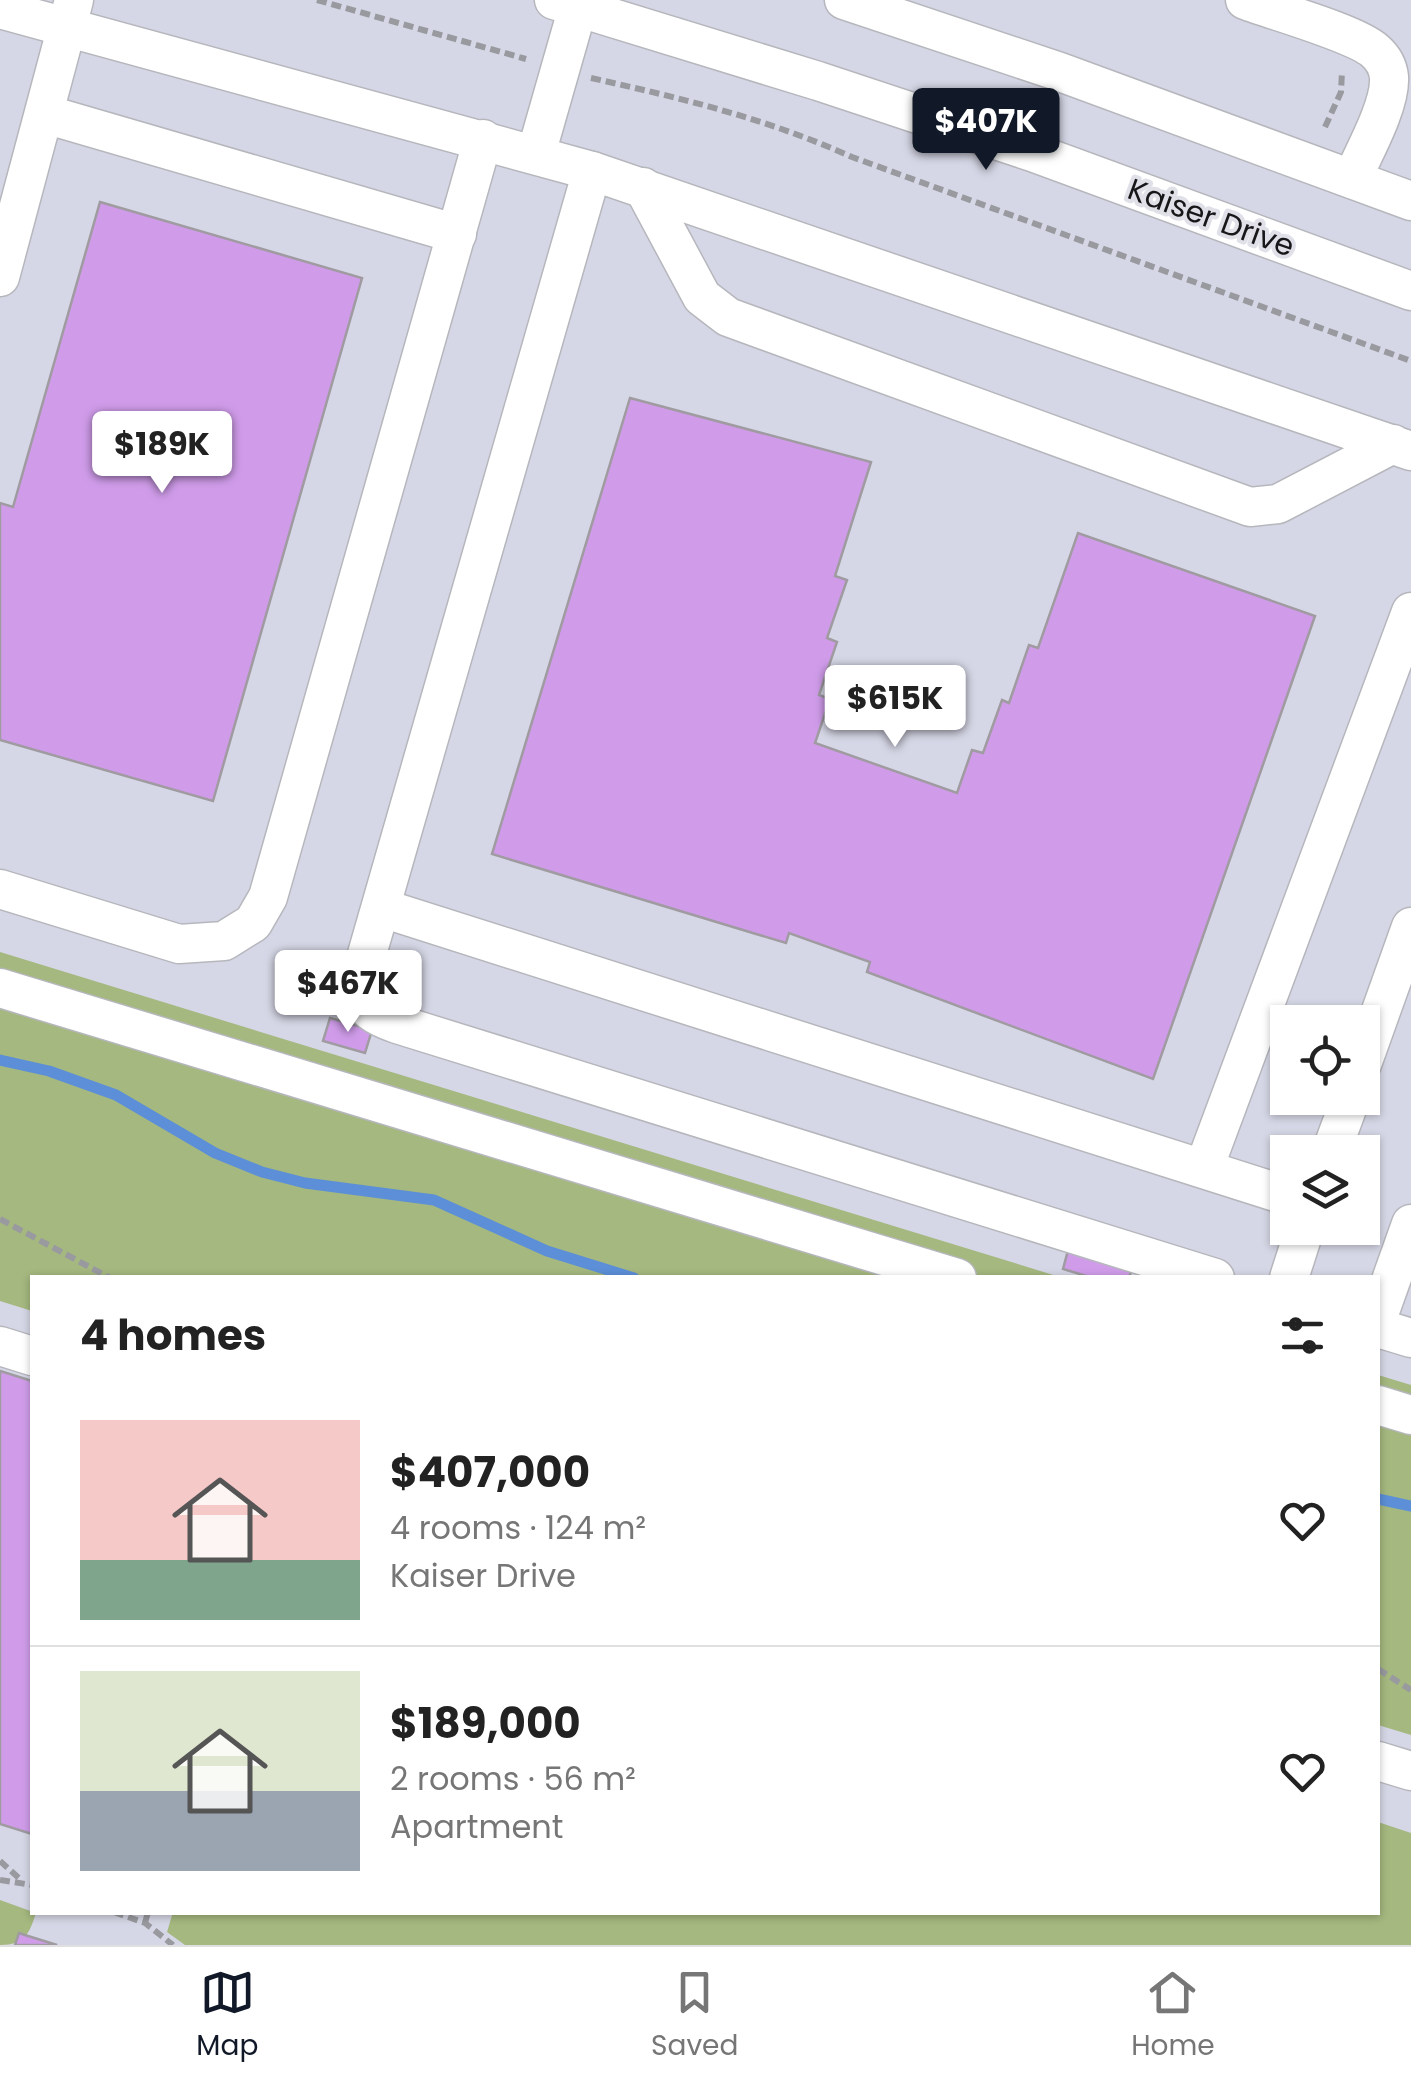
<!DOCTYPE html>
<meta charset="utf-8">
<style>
body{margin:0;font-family:Poppins,sans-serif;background:#f2f2f2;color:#222;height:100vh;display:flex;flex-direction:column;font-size:38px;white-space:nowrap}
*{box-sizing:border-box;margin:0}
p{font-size:32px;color:#767676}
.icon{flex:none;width:55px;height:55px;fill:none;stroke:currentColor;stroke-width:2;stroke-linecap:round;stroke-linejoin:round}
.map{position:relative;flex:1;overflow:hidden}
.side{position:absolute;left:30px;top:1275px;width:1350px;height:640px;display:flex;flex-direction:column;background:#fff;border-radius:0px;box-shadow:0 2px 8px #0004}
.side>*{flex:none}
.controls{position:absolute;left:1270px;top:1005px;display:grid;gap:20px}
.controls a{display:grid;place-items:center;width:110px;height:110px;border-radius:0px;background:#fff;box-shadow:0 2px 8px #0004;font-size:50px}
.price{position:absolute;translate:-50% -85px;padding:0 22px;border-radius:10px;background:#fff;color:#222;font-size:32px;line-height:65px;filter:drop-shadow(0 2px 5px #0008)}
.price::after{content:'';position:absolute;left:50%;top:60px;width:30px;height:22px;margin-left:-15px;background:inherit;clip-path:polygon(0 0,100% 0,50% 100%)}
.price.on{background:#111827;color:#fff}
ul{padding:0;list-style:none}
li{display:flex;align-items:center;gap:30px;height:250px;padding:0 50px}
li+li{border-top:2px solid #e0e0e0}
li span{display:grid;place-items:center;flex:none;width:280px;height:200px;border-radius:0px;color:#555}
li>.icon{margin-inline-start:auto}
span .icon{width:120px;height:120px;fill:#fffc;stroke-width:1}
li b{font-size:42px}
h2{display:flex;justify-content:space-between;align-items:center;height:120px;padding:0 50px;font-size:42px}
.menu{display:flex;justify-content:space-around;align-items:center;height:140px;border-top:2px solid #e0e0e0;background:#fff;font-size:28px;color:#767676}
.menu a{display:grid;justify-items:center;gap:5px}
.menu .on{color:#111827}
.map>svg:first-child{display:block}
.built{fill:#d6d7e6;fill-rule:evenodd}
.green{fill:#a5b87f}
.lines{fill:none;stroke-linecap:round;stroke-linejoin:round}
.stream{stroke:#5c8fd7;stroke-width:11}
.building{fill:#d09cea;stroke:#9f9ba1;stroke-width:2.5}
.minor-casing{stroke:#b6b7bd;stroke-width:41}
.path{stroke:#999a9f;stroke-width:6;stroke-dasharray:10 5;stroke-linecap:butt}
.minor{stroke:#fff;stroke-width:38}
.labels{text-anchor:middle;stroke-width:8;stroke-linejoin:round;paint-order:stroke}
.street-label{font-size:30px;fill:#17171a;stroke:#e0e1e8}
</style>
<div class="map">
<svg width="1411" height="1945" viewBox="0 0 1411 1945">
<rect width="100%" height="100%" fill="#e0e1e8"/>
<path class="built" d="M0 0H1411V1945H0ZM1288 1022H1362V1098H1288ZM1288 1152H1362V1228H1288ZM32 1278H1378V1912H32Z"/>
<g class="green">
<path d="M0 952 1060 1277 32 1278V1311L0 1301Z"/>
<path d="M1378 1375 1411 1385V1735L1378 1725Z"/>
<path d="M1378 1822 1411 1833V1945H185L167 1932 173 1912H1378Z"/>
<path d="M0 1900 36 1913C29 1934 25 1945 0 1945Z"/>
</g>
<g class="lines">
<g class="stream">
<path d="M0 1060 49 1071 116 1095 215 1153 262 1172 305 1183 434 1200 547 1251 634 1278"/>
<path d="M1378 1499 1411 1506"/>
</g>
</g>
<g class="building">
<path d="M100 202 362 278 213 801 0 740V503L13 507Z"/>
<path d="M630 398 871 462 835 576 847 580 827 638 837 642 819 695 830 699 815 743 957 793 972 750 983 753 1002 700 1009 703 1029 645 1038 648 1078 533 1315 616 1153 1079 867 972 870 962 789 933 786 943 492 854Z"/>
<path d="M330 1018 372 1030 365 1053 323 1041Z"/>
<path d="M1070 1243 1134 1262 1129 1278H1093L1063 1269Z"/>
<path d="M0 1371 32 1381V1834L0 1824Z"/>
<path d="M19 1933 28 1936 57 1945H15Z"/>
</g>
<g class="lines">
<defs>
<g id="minor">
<path d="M554 0 818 81 1032 152 1411 291"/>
<path d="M844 0 1060 72 1411 201"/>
<path d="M1245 0C1274 11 1355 33 1375 51 1383 58 1388 67 1389 77 1391 105 1363 154 1352 179"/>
<path d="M0 9 592 171 1411 451"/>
<path d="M45 114 457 234"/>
<path d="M536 154 580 0"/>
<path d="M592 171 357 989C363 1010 377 1017 397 1024L1215 1278"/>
<path d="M643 187 702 297 728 317 1250 507 1278 504 1393 444"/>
<path d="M0 277 74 0"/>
<path d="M0 889 179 944 224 941 253 923 268 897 483 139"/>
<path d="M382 908 1288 1196"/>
<path d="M0 988 957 1278"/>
<path d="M1362 1064 1411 927"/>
<path d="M1331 1152 1351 1098"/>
<path d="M1204 1168 1411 612"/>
<path d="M1289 1278 1305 1228"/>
<path d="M1378 1317 1411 1224"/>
<path d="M1378 1328 1411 1338"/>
<path d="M0 1346 32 1356"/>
<path d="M1378 1405 1411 1415"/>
<path d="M1378 1761 1411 1771"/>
</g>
</defs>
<use href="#minor" class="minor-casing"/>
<g class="path">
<path d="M317 0 526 59"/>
<path d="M591 78C681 98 768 119 852 157L1411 361"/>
<path d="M1325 127 1341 92 1342 71"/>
<path d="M0 1219 110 1278"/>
<path d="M1378 1669 1411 1690"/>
<path d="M0 1861 21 1880"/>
<path d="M0 1880 32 1885"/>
<path d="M114 1912 145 1923 173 1945"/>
<path d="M145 1923 148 1912"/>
</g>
<use href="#minor" class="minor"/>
</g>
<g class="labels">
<g class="street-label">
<text transform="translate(1211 218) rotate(20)" y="10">Kaiser Drive</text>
</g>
</g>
</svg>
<div class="controls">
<a><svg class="icon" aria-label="locate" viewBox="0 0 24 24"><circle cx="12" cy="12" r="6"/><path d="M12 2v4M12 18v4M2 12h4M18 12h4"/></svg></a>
<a><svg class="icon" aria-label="layers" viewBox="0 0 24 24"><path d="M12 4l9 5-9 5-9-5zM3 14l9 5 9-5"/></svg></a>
</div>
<b class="price on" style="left:986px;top:173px">$407K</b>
<b class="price" style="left:162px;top:496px">$189K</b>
<b class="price" style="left:895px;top:750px">$615K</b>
<b class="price" style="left:348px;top:1035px">$467K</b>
<section class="side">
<h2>4 homes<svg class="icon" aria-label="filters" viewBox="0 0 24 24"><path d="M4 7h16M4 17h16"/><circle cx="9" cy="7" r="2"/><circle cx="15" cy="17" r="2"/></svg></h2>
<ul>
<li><span style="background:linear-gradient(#f6c9c9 70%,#7fa58c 0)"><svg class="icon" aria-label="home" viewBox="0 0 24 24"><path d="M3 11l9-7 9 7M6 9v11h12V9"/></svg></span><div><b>$407,000</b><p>4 rooms · 124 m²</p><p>Kaiser Drive</p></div><svg class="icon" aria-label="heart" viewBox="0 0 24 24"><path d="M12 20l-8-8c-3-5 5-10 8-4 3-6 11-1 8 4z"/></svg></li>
<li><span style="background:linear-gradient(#dfe7d0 60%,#9aa5b1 0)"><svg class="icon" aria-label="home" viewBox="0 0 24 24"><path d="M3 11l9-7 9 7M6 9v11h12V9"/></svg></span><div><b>$189,000</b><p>2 rooms · 56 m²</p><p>Apartment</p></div><svg class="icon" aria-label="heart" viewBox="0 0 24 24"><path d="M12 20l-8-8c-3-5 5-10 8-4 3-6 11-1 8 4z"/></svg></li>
</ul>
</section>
</div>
<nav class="menu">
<a class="on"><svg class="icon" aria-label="map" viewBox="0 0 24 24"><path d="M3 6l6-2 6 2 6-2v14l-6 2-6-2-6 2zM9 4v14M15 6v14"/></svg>Map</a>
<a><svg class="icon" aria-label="saved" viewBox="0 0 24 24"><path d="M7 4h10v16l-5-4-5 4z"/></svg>Saved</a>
<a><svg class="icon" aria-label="home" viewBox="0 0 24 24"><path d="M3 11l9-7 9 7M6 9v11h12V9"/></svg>Home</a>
</nav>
